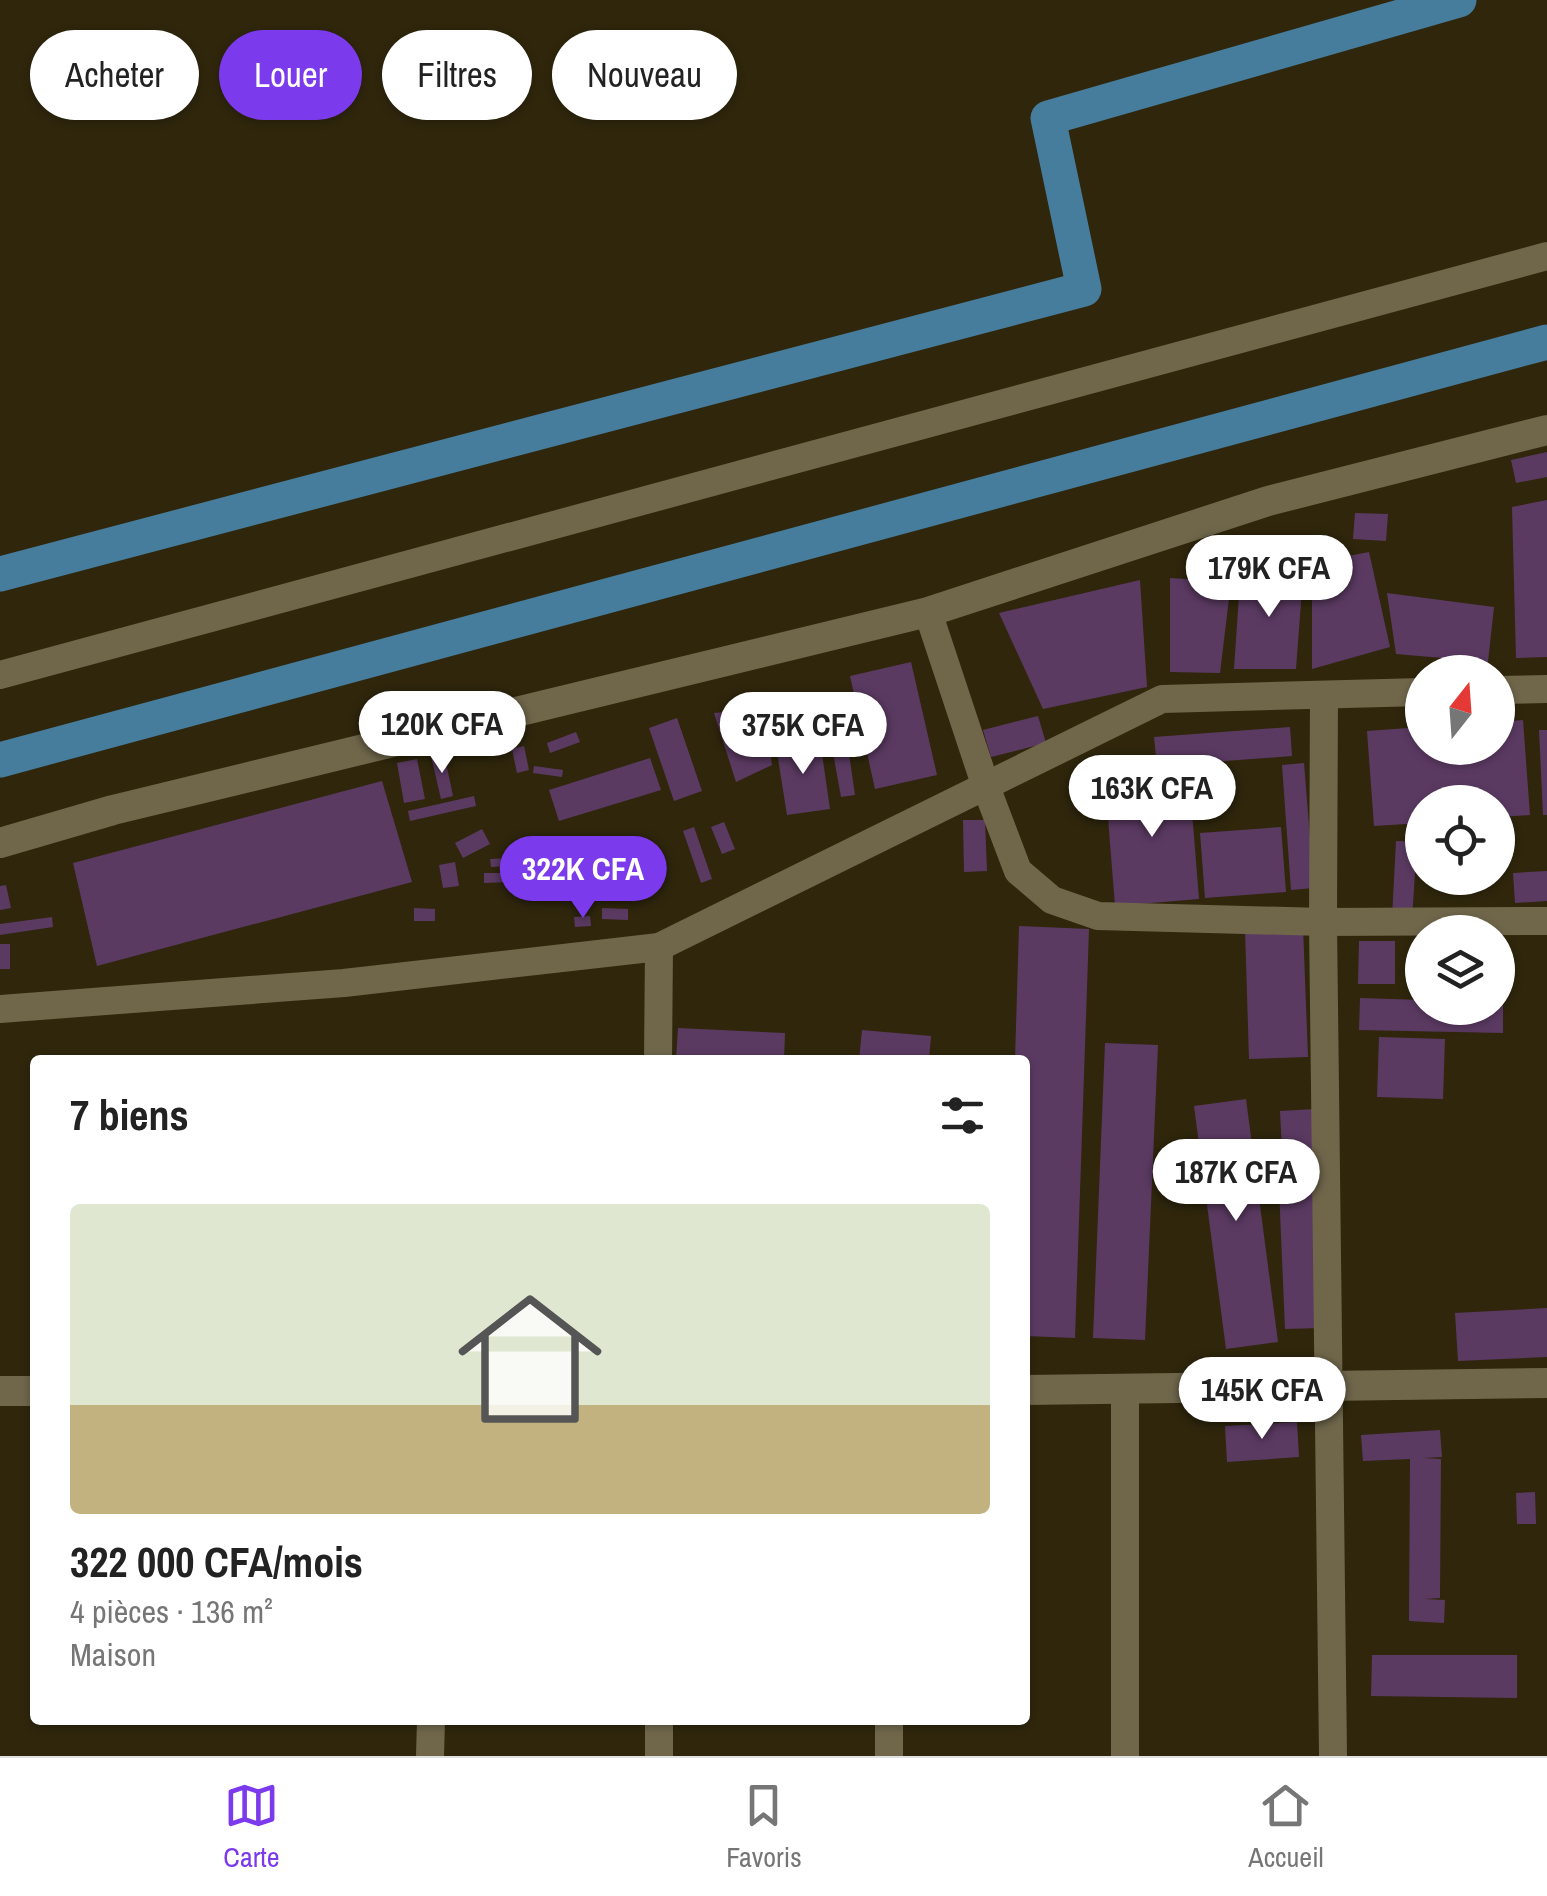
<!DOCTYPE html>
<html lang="fr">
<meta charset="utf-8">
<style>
body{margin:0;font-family:"Archivo Narrow",sans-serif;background:#f6f6f6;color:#222;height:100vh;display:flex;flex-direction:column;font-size:38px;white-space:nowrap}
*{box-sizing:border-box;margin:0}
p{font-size:32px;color:#767676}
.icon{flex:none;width:55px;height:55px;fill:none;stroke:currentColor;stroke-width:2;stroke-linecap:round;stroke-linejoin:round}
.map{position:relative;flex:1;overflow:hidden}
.details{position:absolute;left:30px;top:1055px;width:1000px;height:670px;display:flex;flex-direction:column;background:#fff;border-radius:10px;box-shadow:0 2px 8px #0004}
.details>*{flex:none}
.top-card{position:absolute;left:30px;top:30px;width:1000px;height:90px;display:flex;gap:20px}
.needle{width:65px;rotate:17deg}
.tools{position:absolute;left:1405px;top:655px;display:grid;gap:20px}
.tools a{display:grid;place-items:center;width:110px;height:110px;border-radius:50%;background:#fff;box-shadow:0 2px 8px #0004;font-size:50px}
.price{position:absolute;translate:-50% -85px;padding:0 22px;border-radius:35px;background:#fff;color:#222;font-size:32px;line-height:65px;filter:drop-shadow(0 2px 5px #0008)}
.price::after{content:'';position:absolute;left:50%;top:60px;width:30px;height:22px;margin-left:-15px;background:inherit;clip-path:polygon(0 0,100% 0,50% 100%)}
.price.current{background:#7c3aed;color:#fff}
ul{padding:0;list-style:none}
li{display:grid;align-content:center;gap:20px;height:530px;padding:0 40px}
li+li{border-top:2px solid #e0e0e0}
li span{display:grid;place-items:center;height:310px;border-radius:10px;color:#555}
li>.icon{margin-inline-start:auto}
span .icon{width:180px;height:180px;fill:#fffc;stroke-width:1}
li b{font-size:42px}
h2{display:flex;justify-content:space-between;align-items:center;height:120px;padding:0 40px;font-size:42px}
.chip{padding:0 35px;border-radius:45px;background:#fff;box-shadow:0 2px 8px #0004;font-size:35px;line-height:90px}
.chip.current{background:#7c3aed;color:#fff}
.tab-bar{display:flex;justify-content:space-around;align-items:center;height:140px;border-top:2px solid #e0e0e0;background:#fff;font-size:28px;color:#767676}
.tab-bar a{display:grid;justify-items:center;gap:5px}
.tab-bar .current{color:#7c3aed}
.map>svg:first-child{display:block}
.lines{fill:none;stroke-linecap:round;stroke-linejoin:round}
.canal{stroke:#467d9d;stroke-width:35}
.building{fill:#5b3a62}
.street{stroke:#70674b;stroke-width:28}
.secondary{stroke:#70674b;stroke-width:30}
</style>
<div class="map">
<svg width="1547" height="1756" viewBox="0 0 1547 1756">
<rect width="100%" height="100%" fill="#2f260c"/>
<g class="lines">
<g class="canal">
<path d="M0 574 1084 289 1048 118 1459 0"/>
<path d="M0 760 1547 342"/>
</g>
</g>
<g class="building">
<path d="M1547 452V477L1516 483 1511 460Z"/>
<path d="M1547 500V657L1516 658 1512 507Z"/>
<path d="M1355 513 1388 514 1386 541 1353 539Z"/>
<path d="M1369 552 1390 647 1312 669V563Z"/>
<path d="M1304 563 1296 669H1234L1240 580Z"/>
<path d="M1170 578 1231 582 1220 673 1170 672Z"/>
<path d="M1140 580 1147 687 1043 709 999 613Z"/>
<path d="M1387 593 1494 607 1488 662 1396 654Z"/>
<path d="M911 662 937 775 875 789 850 676Z"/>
<path d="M765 708 772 765 736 782 714 713Z"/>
<path d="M843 712 855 795 841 797 826 714 822 733 774 744 771 722 826 714Z"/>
<path d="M1038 716 1046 743 991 757 983 730Z"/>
<path d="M677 718 702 791 674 801 649 728Z"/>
<path d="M1523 720 1530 815 1498 817V802H1422V823L1374 826 1367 731 1422 727V748H1498V722Z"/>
<path d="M1290 727 1292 756 1157 766 1154 737Z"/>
<path d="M1539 730H1547V815H1543Z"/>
<path d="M576 732 580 742 550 753 547 743Z"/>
<path d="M820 740 830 809 787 815 776 746Z"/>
<path d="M524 746 529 770 517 773 512 749Z"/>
<path d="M444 753 453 796 441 799 431 756Z"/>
<path d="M650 758 661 790 559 821 549 790Z"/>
<path d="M417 759 425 799 404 803 397 763Z"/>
<path d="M1304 763 1314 888 1291 890 1282 765Z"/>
<path d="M534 766 563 770 562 777 533 773Z"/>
<path d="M1189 774 1199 899 1115 906 1105 780Z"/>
<path d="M382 781 412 882 97 966 73 863Z"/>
<path d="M474 796 476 806 410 821 408 811Z"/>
<path d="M963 820H985L987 871 964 872Z"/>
<path d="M724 822 735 849 722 854 711 827Z"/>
<path d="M694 827 712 879 701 883 683 831Z"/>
<path d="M1281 827 1286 892 1205 898 1200 833Z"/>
<path d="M482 829 490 844 463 858 455 843Z"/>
<path d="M1396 841 1422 842V858H1416L1412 919 1392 918Z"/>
<path d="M576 843 586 845 581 870 571 868Z"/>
<path d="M646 857 666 871 662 877 641 864Z"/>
<path d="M509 858V866L491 867 490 859Z"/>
<path d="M542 861 567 867 564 877 540 871Z"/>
<path d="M455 862 459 886 443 888 439 865Z"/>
<path d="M1547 871V901L1515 903 1513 873Z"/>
<path d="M484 873H510V882L484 883Z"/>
<path d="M6 885 11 908 0 910V886Z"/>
<path d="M414 908 435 909V921H414Z"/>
<path d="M602 908 628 909V920L602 919Z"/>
<path d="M590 916 591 926 575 927 574 917Z"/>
<path d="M52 917 53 927 0 935V924Z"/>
<path d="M1019 926 1089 929 1075 1338 1025 1336V1060H1015Z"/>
<path d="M1303 927 1308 1057 1249 1059 1245 929Z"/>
<path d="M1359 941H1395V984H1358Z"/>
<rect x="0" y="944" width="10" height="25"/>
<path d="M1360 998 1422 1000V1008H1498V1002H1503V1033L1359 1030Z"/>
<path d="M678 1028 785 1033 784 1060H676Z"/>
<path d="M862 1030 931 1036 929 1060H859Z"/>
<path d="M1379 1037 1445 1039 1443 1099 1377 1097Z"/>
<path d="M1105 1043 1158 1045 1145 1340 1093 1338Z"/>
<path d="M1246 1099 1278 1342 1226 1349 1194 1106Z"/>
<path d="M1315 1109 1319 1166 1283 1169 1280 1111Z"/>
<path d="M1315 1186 1322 1328 1285 1329 1279 1188Z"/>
<path d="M1547 1308V1357L1458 1361 1455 1313Z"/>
<path d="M1297 1422 1299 1457 1227 1462 1225 1426Z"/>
<path d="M1440 1430 1442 1457 1423 1458 1441 1459 1440 1598 1424 1599 1445 1600 1444 1623 1409 1621 1410 1459 1363 1461 1361 1435Z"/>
<path d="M1535 1492 1536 1524H1517L1516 1493Z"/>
<path d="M1372 1655H1517V1698L1371 1696Z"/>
</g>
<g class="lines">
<g class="street">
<path d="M928 612 985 784 1018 871 1052 900 1098 916 1323 922 1547 921"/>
<path d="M0 675 1547 256"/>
<path d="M1498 690 1547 689"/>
<path d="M1324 695 1323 922 1333 1756"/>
<path d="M0 1009 344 983 659 947 1162 699 1422 692"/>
<path d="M658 1060 659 947"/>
<path d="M659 1720V1756"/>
<path d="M889 1720V1756"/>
<path d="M430 1756 431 1720"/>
<path d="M1125 1756V1388"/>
</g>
<g class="secondary">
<path d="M0 843 113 810 928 612 1268 501 1547 430"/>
<path d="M1025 1390 1547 1383"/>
<path d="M0 1391H35"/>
</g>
</g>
</svg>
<div class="tools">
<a><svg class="needle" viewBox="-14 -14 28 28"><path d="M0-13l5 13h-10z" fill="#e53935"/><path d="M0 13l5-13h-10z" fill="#767676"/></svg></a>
<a><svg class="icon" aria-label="locate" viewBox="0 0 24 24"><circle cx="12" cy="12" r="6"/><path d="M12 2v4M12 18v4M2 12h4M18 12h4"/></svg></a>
<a><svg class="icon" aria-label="layers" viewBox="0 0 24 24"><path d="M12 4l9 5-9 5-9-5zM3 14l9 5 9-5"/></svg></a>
</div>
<b class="price" style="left:1269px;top:620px">179K CFA</b>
<b class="price" style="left:442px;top:776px">120K CFA</b>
<b class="price" style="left:803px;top:777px">375K CFA</b>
<b class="price" style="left:1152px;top:840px">163K CFA</b>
<b class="price current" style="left:583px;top:921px">322K CFA</b>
<b class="price" style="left:1236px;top:1224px">187K CFA</b>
<b class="price" style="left:1262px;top:1442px">145K CFA</b>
<div class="top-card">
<a class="chip">Acheter</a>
<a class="chip current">Louer</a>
<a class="chip">Filtres</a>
<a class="chip">Nouveau</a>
</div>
<section class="details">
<h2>7 biens<svg class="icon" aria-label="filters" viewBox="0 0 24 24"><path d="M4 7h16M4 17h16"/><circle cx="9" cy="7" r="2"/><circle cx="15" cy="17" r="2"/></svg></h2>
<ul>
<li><span style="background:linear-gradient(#dfe7d0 65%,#c2b280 0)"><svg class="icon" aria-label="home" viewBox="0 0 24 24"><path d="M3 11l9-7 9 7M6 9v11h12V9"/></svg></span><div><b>322 000 CFA/mois</b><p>4 pièces · 136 m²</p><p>Maison</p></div></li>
</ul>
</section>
</div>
<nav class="tab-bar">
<a class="current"><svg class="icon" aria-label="map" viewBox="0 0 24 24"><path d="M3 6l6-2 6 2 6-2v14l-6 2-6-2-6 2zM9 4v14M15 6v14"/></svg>Carte</a>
<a><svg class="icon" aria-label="saved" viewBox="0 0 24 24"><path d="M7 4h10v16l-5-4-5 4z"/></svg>Favoris</a>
<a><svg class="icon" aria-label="home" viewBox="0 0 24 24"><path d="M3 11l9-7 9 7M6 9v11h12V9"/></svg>Accueil</a>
</nav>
